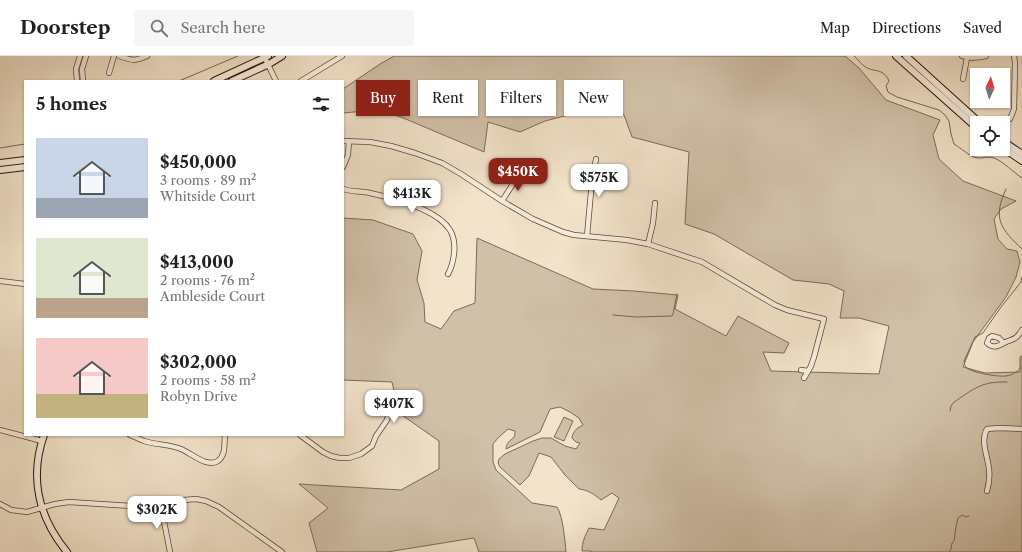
<!DOCTYPE html>
<meta charset="utf-8">
<style>
body{margin:0;font-family:"Libre Caslon Text",serif;background:#f6f6f6;color:#202124;height:100vh;display:flex;flex-direction:column;font-size:15px;white-space:nowrap}
*{box-sizing:border-box;margin:0}
p{font-size:13px;color:#757577}
.icon{flex:none;width:22px;height:22px;fill:none;stroke:currentColor;stroke-width:2;stroke-linecap:round;stroke-linejoin:round}
.map{position:relative;flex:1;overflow:hidden}
.drawer{position:absolute;left:24px;top:24px;width:320px;height:356px;display:flex;flex-direction:column;background:#fff;border-radius:0px;box-shadow:0 1px 3px #0004}
.drawer>*{flex:none}
.banner{position:absolute;left:356px;top:24px;width:380px;height:36px;display:flex;gap:8px}
.needle{width:26px;rotate:4deg}
.fabs{position:absolute;left:970px;top:12px;display:grid;gap:8px}
.fabs a{display:grid;place-items:center;width:40px;height:40px;border-radius:0px;background:#fff;box-shadow:0 1px 3px #0004;font-size:20px}
.price{position:absolute;translate:-50% -34px;padding:0 9px;border-radius:8px;background:#fff;color:#222;font-size:13px;line-height:26px;filter:drop-shadow(0 1px 2px #0008)}
.price::after{content:'';position:absolute;left:50%;top:24px;width:12px;height:9px;margin-left:-6px;background:inherit;clip-path:polygon(0 0,100% 0,50% 100%)}
.price.on{background:#8f2418;color:#fff}
ul{padding:0;list-style:none}
li{display:flex;align-items:center;gap:12px;height:100px;padding:0 12px}
li span{display:grid;place-items:center;flex:none;width:112px;height:80px;border-radius:0px;color:#555}
li>.icon{margin-inline-start:auto}
span .icon{width:48px;height:48px;fill:#fffc;stroke-width:1}
li b{font-size:17px}
h2{display:flex;justify-content:space-between;align-items:center;height:48px;padding:0 12px;font-size:17px}
.pill{padding:0 14px;border-radius:0px;background:#fff;box-shadow:0 1px 3px #0004;font-size:14px;line-height:36px}
.pill.on{background:#8f2418;color:#fff}
header{display:flex;align-items:center;gap:24px;box-sizing:border-box;height:56px;padding:0 20px;background:#fff;border-bottom:1px solid #e0e0e0}
header strong{font-size:19px}
nav{display:flex;gap:22px;margin-inline-start:auto;font-size:14px}
.search{width:280px;height:36px;background:#f6f6f6;display:flex;align-items:center;gap:10px;box-sizing:border-box;padding:0 14px;border-radius:0px;color:#757577;font-size:15px}
.map>svg:first-child{display:block}
.green{fill:#d0c0a8;stroke:#7c6a56}
.lines{fill:none;stroke-linecap:round;stroke-linejoin:round}
.stream{stroke:#786553;stroke-width:1}
.street-casing{stroke:#5a4736;stroke-width:6}
.secondary-casing{stroke:#281304;stroke-width:8}
.street{stroke:#f7eddd;stroke-width:4.5}
.secondary{stroke:#f7eddd;stroke-width:6}
</style>
<header>
<strong>Doorstep</strong>
<div class="search"><svg class="icon" aria-label="search" viewBox="0 0 24 24"><circle cx="10" cy="10" r="6"/><path d="M15 15l6 6"/></svg>Search here</div>
<nav><a>Map</a><a>Directions</a><a>Saved</a></nav>
</header>
<div class="map">
<svg width="1022" height="496" viewBox="0 0 1022 496">
<rect width="100%" height="100%" fill="#f2e3ca"/>
<filter id="stains"><feTurbulence type="fractalNoise" baseFrequency=".005" numOctaves="4"/><feColorMatrix values="0 0 0 0 .2 0 0 0 0 .09 0 0 0 0 .02 0 0 0 .5 -.17"/></filter>
<radialGradient id="worn" r=".72"><stop offset=".6" stop-color="#630" stop-opacity="0"/><stop offset="1" stop-color="#630" stop-opacity=".3"/></radialGradient>
<g class="green">
<path d="M394 0H845L859 12 886 44 940 64 933 79 939 103 963 125 1016 145 1001 153 994 163 998 183 1007 193 1017 195 1020 206 1016 221 1006 241 973 286 963 311 985 317 1020 316V301L1022 300V496H593L590 495H582C582 486 585 480 589 472L604 474 619 442 612 437 601 444C594 438 588 434 579 433L565 419 551 401 539 397 529 420 520 429 500 411 498 407 499 403 505 398 533 385 542 382H551L565 390 576 393 580 387 576 386 572 382C573 375 577 372 583 369L579 362 570 356 560 351 550 353 540 376 506 393C506 392 507 387 508 387 512 381 515 384 515 375L508 373 498 382 493 388V406L496 414 532 447 557 451C563 460 565 485 566 496H479L474 482 387 496H317L309 467 328 452 299 428 401 434 439 413V385L399 357 392 326 343 324V162L373 164 413 178 422 195 417 224 424 247 425 266 441 273 454 255 475 247 477 182 593 233 634 235 678 239 675 253 726 280 738 260 789 287 784 297 763 296 771 315 879 318 889 270 859 262H840L844 235 829 228 793 224 714 178 685 168 689 96 632 81 624 59 596 52 545 65 520 76 488 66 484 96 434 75 401 61 376 54 343 57V33L380 8Z"/>
<path d="M564 361 573 365 564 385 554 381Z"/>
</g>
<g class="lines">
<g class="stream">
<path d="M854 0C858 3 860 7 864 10 873 17 883 11 889 25L886 30 888 36 897 41 939 54 945 59 949 65 951 78 954 88C961 92 970 101 978 102 984 102 988 100 994 102 1004 106 1013 116 1022 122"/>
<path d="M179 25 238 0"/>
<path d="M0 92 25 88"/>
<path d="M1006 133C992 163 1001 173 1022 193"/>
<path d="M1022 221 1021 226 1001 251 985 274 983 277 975 281 964 305C965 308 964 309 966 311 971 317 999 321 1006 320 1013 319 1019 315 1022 310"/>
<path d="M613 259 636 261 672 260 673 258 677 238"/>
<path d="M950 355 951 350 953 347C973 333 982 325 1007 326"/>
<path d="M949 496 951 493 952 487 954 485C955 478 956 469 958 462L962 459 966 461 969 460"/>
</g>
<defs>
<g id="street">
<path d="M119 0C132 4 133 6 147 0"/>
<path d="M264 0 276 25"/>
<path d="M962 0C970 3 977 2 986 0"/>
<path d="M109 17 114 0"/>
<path d="M963 23 967 2"/>
<path d="M77 25 76 13 80 0"/>
<path d="M83 25 82 13 86 0"/>
<path d="M301 25 342 0"/>
<path d="M1010 63 1014 53 1015 7 1014 0"/>
<path d="M343 85 370 86 391 90 415 97 442 107 461 118 502 145 533 163 563 176 574 179 627 184 648 188 702 206 775 249 787 254 824 263 814 301 811 310 804 322"/>
<path d="M343 111 348 99 349 85"/>
<path d="M343 133C352 136 361 135 370 137 393 142 437 153 450 174 454 181 455 190 454 198 453 206 452 211 448 218"/>
<path d="M502 145 520 117"/>
<path d="M587 180 592 125 596 103"/>
<path d="M648 188 653 167 655 147"/>
<path d="M0 225 25 228"/>
<path d="M1004 287 999 282 992 280 989 282 987 287C993 293 998 290 1004 287 1014 282 1015 285 1022 274"/>
<path d="M801 314 808 315"/>
<path d="M0 374 42 385"/>
<path d="M130 379C135 381 139 383 144 385 156 389 169 388 181 393 191 397 207 412 218 405 226 399 224 388 225 379"/>
<path d="M300 379 323 396 331 400 340 402H349L361 398 372 390 376 380 387 364 391 347"/>
<path d="M987 435C989 428 990 421 989 413 988 401 980 385 987 373L998 372 1022 373"/>
<path d="M0 448 11 454 27 456 55 448 69 446 147 451 161 450 184 444 196 443 206 445 219 451 282 496"/>
<path d="M161 450 170 496"/>
</g>
<g id="secondary">
<path d="M896 0 977 72"/>
<path d="M906 0 980 67"/>
<path d="M214 25 268 0"/>
<path d="M232 25 269 8 282 0"/>
<path d="M1003 85 1022 98"/>
<path d="M1003 92 1022 105"/>
<path d="M0 107 25 104"/>
<path d="M0 114 25 111"/>
<path d="M44 379C29 422 39 462 67 496"/>
</g>
</defs>
<use href="#street" class="street-casing"/>
<use href="#secondary" class="secondary-casing"/>
<use href="#street" class="street"/>
<use href="#secondary" class="secondary"/>
</g>
<rect width="100%" height="100%" filter="url(#stains)"/>
<rect width="100%" height="100%" fill="url(#worn)"/>
</svg>
<div class="fabs">
<a><svg class="needle" viewBox="-14 -14 28 28"><path d="M0-13l5 13h-10z" fill="#e53935"/><path d="M0 13l5-13h-10z" fill="#757577"/></svg></a>
<a><svg class="icon" aria-label="locate" viewBox="0 0 24 24"><circle cx="12" cy="12" r="6"/><path d="M12 2v4M12 18v4M2 12h4M18 12h4"/></svg></a>
</div>
<b class="price on" style="left:518px;top:136px">$450K</b>
<b class="price" style="left:599px;top:142px">$575K</b>
<b class="price" style="left:412px;top:158px">$413K</b>
<b class="price" style="left:394px;top:368px">$407K</b>
<b class="price" style="left:157px;top:474px">$302K</b>
<div class="banner">
<a class="pill on">Buy</a>
<a class="pill">Rent</a>
<a class="pill">Filters</a>
<a class="pill">New</a>
</div>
<section class="drawer">
<h2>5 homes<svg class="icon" aria-label="filters" viewBox="0 0 24 24"><path d="M4 7h16M4 17h16"/><circle cx="9" cy="7" r="2"/><circle cx="15" cy="17" r="2"/></svg></h2>
<ul>
<li><span style="background:linear-gradient(#c9d6e8 75%,#9aa5b1 0)"><svg class="icon" aria-label="home" viewBox="0 0 24 24"><path d="M3 11l9-7 9 7M6 9v11h12V9"/></svg></span><div><b>$450,000</b><p>3 rooms · 89 m²</p><p>Whitside Court</p></div></li>
<li><span style="background:linear-gradient(#dfe7d0 75%,#b9a48a 0)"><svg class="icon" aria-label="home" viewBox="0 0 24 24"><path d="M3 11l9-7 9 7M6 9v11h12V9"/></svg></span><div><b>$413,000</b><p>2 rooms · 76 m²</p><p>Ambleside Court</p></div></li>
<li><span style="background:linear-gradient(#f6c9c9 70%,#c2b280 0)"><svg class="icon" aria-label="home" viewBox="0 0 24 24"><path d="M3 11l9-7 9 7M6 9v11h12V9"/></svg></span><div><b>$302,000</b><p>2 rooms · 58 m²</p><p>Robyn Drive</p></div></li>
</ul>
</section>
</div>
